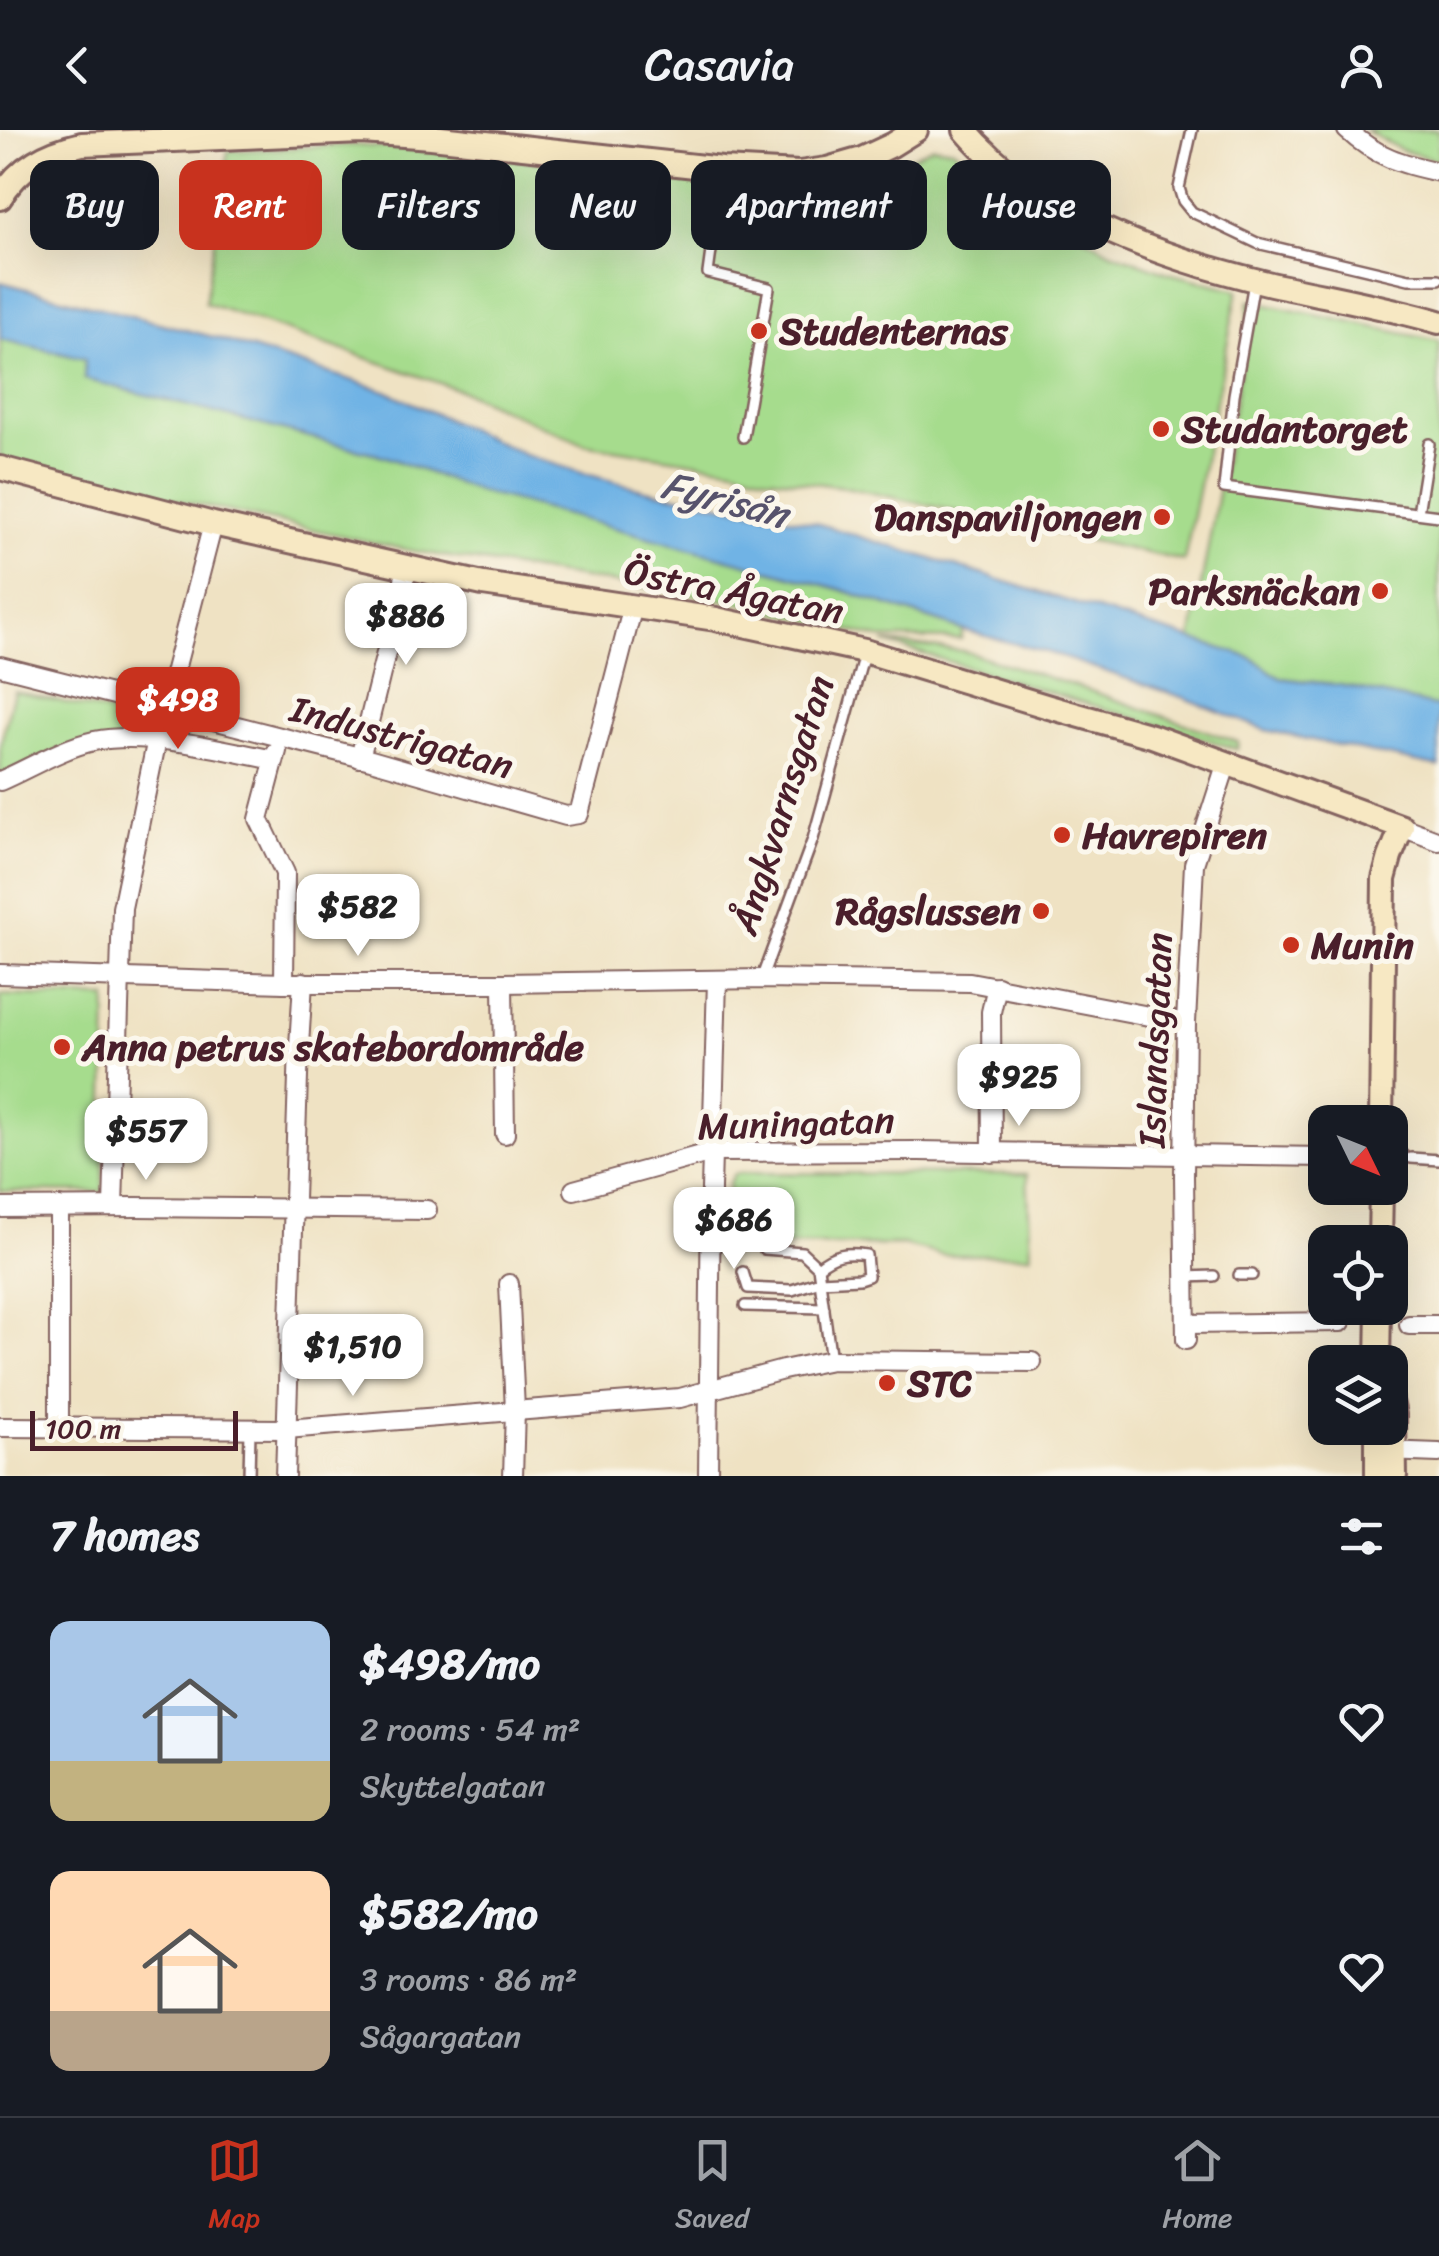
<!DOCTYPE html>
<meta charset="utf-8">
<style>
body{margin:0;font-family:Sriracha,sans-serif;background:#20242c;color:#f1f3f6;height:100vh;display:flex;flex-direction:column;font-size:38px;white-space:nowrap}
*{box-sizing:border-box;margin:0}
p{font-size:32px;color:#9ea1a6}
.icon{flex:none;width:55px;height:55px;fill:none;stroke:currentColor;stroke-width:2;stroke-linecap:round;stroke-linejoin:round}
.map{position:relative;height:1346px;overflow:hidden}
.drawer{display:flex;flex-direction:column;background:#171b24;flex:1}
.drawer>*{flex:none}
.hud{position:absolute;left:30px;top:30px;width:1380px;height:90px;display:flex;gap:20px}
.needle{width:65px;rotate:133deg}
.buttons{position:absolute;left:1308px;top:975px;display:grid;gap:20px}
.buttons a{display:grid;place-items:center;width:100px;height:100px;border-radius:20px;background:#171b24;box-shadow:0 10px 40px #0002;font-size:50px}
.scale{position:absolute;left:30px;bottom:25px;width:208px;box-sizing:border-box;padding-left:10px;border:5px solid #4a1f2b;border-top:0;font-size:28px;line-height:35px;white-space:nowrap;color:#4a1f2b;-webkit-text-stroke:8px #fbf7ec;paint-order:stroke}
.price{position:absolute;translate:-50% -85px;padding:0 22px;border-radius:20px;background:#fff;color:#222;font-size:32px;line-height:65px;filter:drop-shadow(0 2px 5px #0008)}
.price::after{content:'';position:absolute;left:50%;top:60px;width:30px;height:22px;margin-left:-15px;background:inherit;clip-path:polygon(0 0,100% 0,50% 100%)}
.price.on{background:#c8321e;color:#fff}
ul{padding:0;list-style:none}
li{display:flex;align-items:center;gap:30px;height:250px;padding:0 50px}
li span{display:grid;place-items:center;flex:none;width:280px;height:200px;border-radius:20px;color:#555}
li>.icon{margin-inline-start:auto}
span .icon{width:120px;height:120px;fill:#fffc;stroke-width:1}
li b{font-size:42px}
h2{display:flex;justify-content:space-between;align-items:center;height:120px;padding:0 50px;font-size:42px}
.pill{padding:0 35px;border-radius:20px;background:#171b24;box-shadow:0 10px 40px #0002;font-size:35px;line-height:90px}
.pill.on{background:#c8321e;color:#fff}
header{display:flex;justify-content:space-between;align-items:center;height:130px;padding:0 50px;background:#171b24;font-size:45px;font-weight:600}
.dock{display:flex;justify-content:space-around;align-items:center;height:140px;border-top:2px solid #363941;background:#171b24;font-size:28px;color:#9ea1a6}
.dock a{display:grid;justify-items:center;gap:5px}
.dock .on{color:#c8321e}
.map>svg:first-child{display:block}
.green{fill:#a6dc8d;stroke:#787e5c;stroke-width:2.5}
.water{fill:#6fb3e5;stroke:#5c6988;stroke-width:2.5}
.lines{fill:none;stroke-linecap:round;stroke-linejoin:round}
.lane-casing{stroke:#846360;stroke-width:14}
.street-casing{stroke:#846360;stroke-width:22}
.secondary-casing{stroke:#846360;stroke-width:28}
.lane{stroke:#fff;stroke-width:9}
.street{stroke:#fff;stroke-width:18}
.secondary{stroke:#f7e8c3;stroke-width:22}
.poi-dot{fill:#c8321e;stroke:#fbf7ec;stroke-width:4}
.labels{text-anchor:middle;stroke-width:10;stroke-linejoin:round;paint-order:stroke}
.poi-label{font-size:38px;font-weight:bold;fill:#4a1f2b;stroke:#fbf7ec;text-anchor:start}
.street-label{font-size:38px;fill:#4a1f2b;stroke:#fbf7ec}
.water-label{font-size:40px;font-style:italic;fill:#57536c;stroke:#fbf7ec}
</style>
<header><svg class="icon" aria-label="back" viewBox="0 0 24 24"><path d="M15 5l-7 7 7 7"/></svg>Casavia<svg class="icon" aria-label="person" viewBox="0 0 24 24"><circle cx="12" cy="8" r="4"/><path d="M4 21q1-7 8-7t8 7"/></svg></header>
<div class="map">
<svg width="1439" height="1346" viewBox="0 0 1439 1346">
<rect width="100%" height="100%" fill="#fbf7ec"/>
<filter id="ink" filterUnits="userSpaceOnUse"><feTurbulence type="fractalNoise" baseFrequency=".01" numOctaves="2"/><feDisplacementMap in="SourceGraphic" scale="20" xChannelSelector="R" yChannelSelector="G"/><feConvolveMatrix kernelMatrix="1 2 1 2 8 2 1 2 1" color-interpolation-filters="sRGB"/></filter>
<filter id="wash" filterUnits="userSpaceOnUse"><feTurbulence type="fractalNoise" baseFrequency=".0048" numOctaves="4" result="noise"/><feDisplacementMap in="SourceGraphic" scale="40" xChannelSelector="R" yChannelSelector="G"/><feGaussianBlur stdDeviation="2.25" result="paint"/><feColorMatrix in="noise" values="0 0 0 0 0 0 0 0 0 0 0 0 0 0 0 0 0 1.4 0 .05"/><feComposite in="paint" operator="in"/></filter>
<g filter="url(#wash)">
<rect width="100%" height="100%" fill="#efe2c3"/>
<g class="green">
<path d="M1365 0H1439V31L1401 20Z"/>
<path d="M354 15 470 24 768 56 826 55 892 37 933 16 953 19 1005 62 1109 121 1168 143 1238 160 1184 431 845 357 767 347 735 338 583 314 460 260 205 173 228 21Z"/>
<path d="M1249 171 1439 211V577L1340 555 1280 548 1252 528 1191 510 1247 205Z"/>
<path d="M0 209 85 229V249L384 326 478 361 839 459 963 500 961 509 879 508 735 472 413 421 0 332Z"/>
<path d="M884 512 964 521 1091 561 1238 612 1237 619Z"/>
<path d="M14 561 134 588 130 612 63 620 0 648V616Z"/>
<path d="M0 865 107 868 103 1062 0 1061Z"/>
<path d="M741 1043 1027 1044 1031 1125H943L903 1115 727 1116 729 1053 734 1044Z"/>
</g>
<path class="water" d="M0 152 217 208 386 261 525 325 582 343 646 360 816 393 1252 528 1280 548 1340 555 1439 577V637L1265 600 1185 568 1050 523 963 500 839 459 478 361 384 326 84 249 85 229 0 209Z"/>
</g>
<g filter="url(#ink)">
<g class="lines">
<defs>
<g id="lane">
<path d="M1192 0 1179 58 1183 71 1192 82 1257 113 1409 149H1439"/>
<path d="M722 41 708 143 769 158 743 307"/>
<path d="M1254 152 1234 265 1224 358 1439 386"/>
<path d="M1418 383 1429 314"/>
<path d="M762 847 813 709 864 524"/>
<path d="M1411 1028 1439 1030"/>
<path d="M764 1119 802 1122 818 1137 831 1230"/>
<path d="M743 1142 748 1158 792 1160 820 1151 859 1149 868 1146 866 1125C846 1122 833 1124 818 1137"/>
<path d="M1239 1145H1252"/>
<path d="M1185 1147 1214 1146"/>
<path d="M745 1176 824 1178"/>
<path d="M249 1346 250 1300"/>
</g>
<g id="street">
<path d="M1347 0C1376 27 1402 34 1439 42"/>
<path d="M0 536 371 630 566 686 579 684 633 476"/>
<path d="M277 621 259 689 285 743 284 853"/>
<path d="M360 628 407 438"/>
<path d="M0 651C30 638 62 618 94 611 149 601 219 619 274 630"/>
<path d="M1402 697 1439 711"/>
<path d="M0 844 284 853H503L762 849 970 852 1186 893"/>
<path d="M503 853 505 1004"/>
<path d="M992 1023 991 882 997 856"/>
<path d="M1390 1028H1400"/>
<path d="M574 1060 712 1022 918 1021 1325 1027"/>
<path d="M113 1077 122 778 157 609 213 394"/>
<path d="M0 1078 136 1077 427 1080"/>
<path d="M509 1154 515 1280 513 1346"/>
<path d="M1186 1194 1341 1192"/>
<path d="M1409 1195H1439"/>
<path d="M1186 1210 1184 1046 1186 893 1194 734 1227 632"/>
<path d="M0 1297 286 1299 680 1268 783 1240 831 1230 1032 1232"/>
<path d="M59 1298V1077"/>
<path d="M1385 1321 1439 1323"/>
<path d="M285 1346 299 916 303 852"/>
<path d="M708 1346 711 1059 717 850"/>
</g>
<g id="secondary">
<path d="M965 0C1037 84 1162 128 1267 153 1324 166 1383 176 1439 192"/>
<path d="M0 68C19 36 47 22 82 14L362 2 431 7 722 39 799 43 827 39 862 29 892 15 916 0"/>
<path d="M0 338 213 394 483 454 716 489 864 521 1049 577 1152 606 1402 697 1390 727 1384 749 1381 992"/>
<path d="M1380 1112 1381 1058"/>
<path d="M1378 1232 1379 1178"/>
<path d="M1390 1266 1394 1285 1395 1346"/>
<path d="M1377 1346V1298"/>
</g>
</defs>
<use href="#lane" class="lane-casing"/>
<use href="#street" class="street-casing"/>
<use href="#secondary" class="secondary-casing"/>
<use href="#lane" class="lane"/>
<use href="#street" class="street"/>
<use href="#secondary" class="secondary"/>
</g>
</g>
<g class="poi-dot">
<circle cx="759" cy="201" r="10"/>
<circle cx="1161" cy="299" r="10"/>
<circle cx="1162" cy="387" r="10"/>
<circle cx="1380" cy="461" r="10"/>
<circle cx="1062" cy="705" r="10"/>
<circle cx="1041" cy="781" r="10"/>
<circle cx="1291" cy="815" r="10"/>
<circle cx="62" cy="917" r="10"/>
<circle cx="887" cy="1253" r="10"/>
</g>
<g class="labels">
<g class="poi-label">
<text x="779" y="214">Studenternas</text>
<text x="1181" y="312">Studantorget</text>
<text x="1142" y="400" text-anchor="end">Danspaviljongen</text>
<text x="1360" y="474" text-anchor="end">Parksnäckan</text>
<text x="1082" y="718">Havrepiren</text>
<text x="1021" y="794" text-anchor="end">Rågslussen</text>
<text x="1311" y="828">Munin</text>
<text x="82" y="930">Anna petrus skatebordområde</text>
<text x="907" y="1266">STC</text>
</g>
<g class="street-label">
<text transform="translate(734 461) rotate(11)" y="13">Östra Ågatan</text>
<text transform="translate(402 607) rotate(15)" y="13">Industrigatan</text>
<text transform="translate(782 675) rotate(-73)" y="13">Ångkvarnsgatan</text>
<text transform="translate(1155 910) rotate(-88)" y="13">Islandsgatan</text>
<text transform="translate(796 993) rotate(-2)" y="13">Muningatan</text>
</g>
<g class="water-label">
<text transform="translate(725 369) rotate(14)" y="14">Fyrisån</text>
</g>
</g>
</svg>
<div class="buttons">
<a><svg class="needle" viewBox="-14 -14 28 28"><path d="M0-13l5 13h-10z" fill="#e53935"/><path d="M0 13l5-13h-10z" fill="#9ea1a6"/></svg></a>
<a><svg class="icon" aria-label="locate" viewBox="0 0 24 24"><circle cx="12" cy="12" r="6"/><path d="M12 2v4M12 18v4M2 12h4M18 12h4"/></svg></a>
<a><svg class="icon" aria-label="layers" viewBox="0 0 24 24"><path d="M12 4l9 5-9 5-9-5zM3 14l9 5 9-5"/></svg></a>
</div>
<div class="scale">100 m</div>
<b class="price" style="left:406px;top:538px">$886</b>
<b class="price on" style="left:178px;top:622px">$498</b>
<b class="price" style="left:358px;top:829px">$582</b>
<b class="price" style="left:1019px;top:999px">$925</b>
<b class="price" style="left:146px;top:1053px">$557</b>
<b class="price" style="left:734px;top:1142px">$686</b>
<b class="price" style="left:353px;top:1269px">$1,510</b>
<div class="hud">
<a class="pill">Buy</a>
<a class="pill on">Rent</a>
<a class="pill">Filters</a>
<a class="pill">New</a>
<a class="pill">Apartment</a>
<a class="pill">House</a>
</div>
</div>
<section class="drawer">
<h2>7 homes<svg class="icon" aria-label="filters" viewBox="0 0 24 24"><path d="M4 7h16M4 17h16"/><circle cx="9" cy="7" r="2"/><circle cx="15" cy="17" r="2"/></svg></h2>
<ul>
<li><span style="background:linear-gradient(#a9c7e8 70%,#c2b280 0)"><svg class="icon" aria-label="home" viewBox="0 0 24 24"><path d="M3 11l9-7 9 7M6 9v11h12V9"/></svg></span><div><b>$498/mo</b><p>2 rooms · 54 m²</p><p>Skyttelgatan</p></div><svg class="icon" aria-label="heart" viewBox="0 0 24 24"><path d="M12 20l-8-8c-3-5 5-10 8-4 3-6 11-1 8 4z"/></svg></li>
<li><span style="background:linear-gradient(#ffd9b3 70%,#b9a48a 0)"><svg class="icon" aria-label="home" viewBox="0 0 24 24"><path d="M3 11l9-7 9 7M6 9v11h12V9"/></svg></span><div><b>$582/mo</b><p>3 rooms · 86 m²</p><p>Sågargatan</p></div><svg class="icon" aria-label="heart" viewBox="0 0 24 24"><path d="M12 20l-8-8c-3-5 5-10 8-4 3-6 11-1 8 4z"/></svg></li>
</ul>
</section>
<nav class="dock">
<a class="on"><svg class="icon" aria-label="map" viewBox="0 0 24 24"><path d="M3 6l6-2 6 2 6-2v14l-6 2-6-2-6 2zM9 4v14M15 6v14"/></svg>Map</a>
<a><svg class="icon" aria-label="saved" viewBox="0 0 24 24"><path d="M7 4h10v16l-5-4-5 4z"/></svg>Saved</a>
<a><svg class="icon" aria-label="home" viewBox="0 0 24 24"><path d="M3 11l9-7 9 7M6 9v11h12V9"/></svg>Home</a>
</nav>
